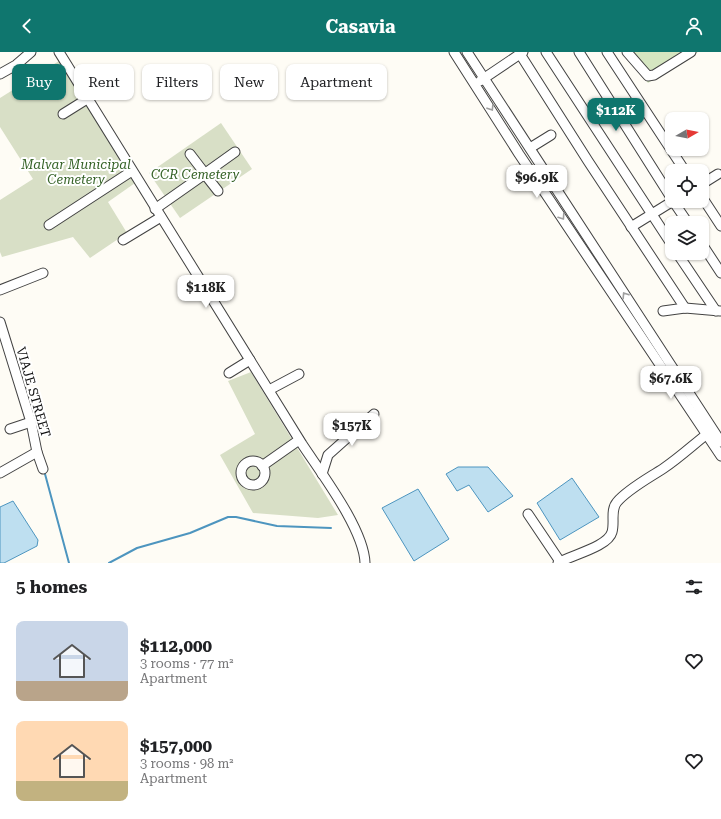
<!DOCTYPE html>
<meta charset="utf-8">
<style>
body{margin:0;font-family:"Roboto Serif",serif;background:#f6f6f6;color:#202124;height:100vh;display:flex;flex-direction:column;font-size:15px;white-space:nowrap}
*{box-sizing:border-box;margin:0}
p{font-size:13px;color:#757577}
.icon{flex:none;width:22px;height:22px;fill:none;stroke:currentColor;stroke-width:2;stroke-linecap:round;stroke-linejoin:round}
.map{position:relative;height:511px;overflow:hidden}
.drawer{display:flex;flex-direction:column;background:#fff;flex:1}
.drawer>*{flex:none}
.guide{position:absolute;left:12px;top:12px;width:400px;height:36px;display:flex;gap:8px}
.needle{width:26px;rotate:81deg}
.tools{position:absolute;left:665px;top:60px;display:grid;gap:8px}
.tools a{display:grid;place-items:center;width:44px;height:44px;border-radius:8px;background:#fff;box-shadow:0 1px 3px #0004;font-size:20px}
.price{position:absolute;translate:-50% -34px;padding:0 9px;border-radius:8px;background:#fff;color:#222;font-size:13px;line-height:26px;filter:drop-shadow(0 1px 2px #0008)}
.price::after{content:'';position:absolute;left:50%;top:24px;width:12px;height:9px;margin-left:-6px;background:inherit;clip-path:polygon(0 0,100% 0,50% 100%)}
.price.selected{background:#0f766e;color:#fff}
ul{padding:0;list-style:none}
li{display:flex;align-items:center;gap:12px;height:100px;padding:0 16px}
li span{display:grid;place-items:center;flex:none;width:112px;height:80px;border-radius:8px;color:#555}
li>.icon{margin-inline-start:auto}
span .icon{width:48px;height:48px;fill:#fffc;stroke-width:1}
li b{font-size:17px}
h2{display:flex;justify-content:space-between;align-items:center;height:48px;padding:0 16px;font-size:17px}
.pill{padding:0 14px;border-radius:8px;background:#fff;box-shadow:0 1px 3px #0004;font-size:14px;line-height:36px}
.pill.selected{background:#0f766e;color:#fff}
header{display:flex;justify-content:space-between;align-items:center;height:52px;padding:0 16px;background:#0f766e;color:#fff;font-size:18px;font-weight:700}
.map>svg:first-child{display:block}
.green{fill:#d5e6c1}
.cemetery{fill:#d8dfc6}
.water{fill:#bedff0;stroke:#4d95bf}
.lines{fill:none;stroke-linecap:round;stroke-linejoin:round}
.stream{stroke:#4d95bf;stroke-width:2}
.minor-casing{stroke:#434343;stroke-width:11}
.minor{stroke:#fff;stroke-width:9}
.oneway{stroke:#9f9f9f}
.labels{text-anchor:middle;stroke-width:4;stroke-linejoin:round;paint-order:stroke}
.park-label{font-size:13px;font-style:italic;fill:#356227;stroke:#fff}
.street-label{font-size:13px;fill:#101010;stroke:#fff}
</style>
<header><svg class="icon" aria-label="back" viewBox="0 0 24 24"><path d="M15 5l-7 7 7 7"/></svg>Casavia<svg class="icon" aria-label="person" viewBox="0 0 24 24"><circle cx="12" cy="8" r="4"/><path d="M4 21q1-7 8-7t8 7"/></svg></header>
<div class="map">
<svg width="721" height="511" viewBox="0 0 721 511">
<rect width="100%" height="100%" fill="#fefcf5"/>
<path class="green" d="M624 0H698L648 31Z"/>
<g class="cemetery">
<path d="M59 9 135 131 108 150 127 181 90 206 73 185 2 205 0 200V148L33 127 0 75V46Z"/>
<path d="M221 71 252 117 180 166 149 121Z"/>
<path d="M251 320 338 463 318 466 253 461 220 403 255 382 228 329Z"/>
</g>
<g class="water">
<path d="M458 415H488L513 444 488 460 469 433 457 439 446 422Z"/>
<path d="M572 426 599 465 560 488 537 451Z"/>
<path d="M418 437 449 487 414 509 382 456Z"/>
<path d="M13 449 38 488 37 494 4 511H0V455Z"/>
</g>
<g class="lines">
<g class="stream">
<path d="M45 422 69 511"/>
<path d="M109 511 137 496 190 481 228 465H236L277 474 331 476"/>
</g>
<defs>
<g id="minor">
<path d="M59 0 302 392C321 421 364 477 365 511"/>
<path d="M454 0 519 102 721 404"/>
<path d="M467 0 721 390"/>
<path d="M546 0 672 193"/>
<path d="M579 0 672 147"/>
<path d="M607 0 685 119"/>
<path d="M627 0 648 24 654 23 691 0"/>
<path d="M520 2 588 109 685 256"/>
<path d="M0 22 16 13 31 0"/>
<path d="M480 29 523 0"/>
<path d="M63 62 87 47"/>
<path d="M530 96 551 83"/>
<path d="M190 102 203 119"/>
<path d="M207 120 235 100"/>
<path d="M207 125 218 139"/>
<path d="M702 132 718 122"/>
<path d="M702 145 721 174"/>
<path d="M673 149 688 171"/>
<path d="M155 157 202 124"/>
<path d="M49 173 132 119"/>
<path d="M631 175 673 149"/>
<path d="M123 188 161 165"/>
<path d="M702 192 721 221"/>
<path d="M677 201 716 259"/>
<path d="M0 238 43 221"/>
<path d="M663 259 685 256 720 259"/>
<path d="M0 270 31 370 37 400 43 417"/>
<path d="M229 321 250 308"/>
<path d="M269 338 299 322"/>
<path d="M10 377 31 370"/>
<circle cx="253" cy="421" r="12"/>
<path d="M262 414 299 388"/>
<path d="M0 421 37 400"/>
<path d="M322 422 328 403 374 362"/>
<path d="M528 462 561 511"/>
<path d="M558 511C571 503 608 495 612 480 615 470 610 458 617 450 628 437 649 426 664 416 679 406 693 393 707 382"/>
</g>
</defs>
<use href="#minor" class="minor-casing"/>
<use href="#minor" class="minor"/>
</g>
<defs><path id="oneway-chevron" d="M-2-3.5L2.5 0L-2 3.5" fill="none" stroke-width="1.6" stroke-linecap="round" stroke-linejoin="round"/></defs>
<g class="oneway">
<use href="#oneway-chevron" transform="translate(491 56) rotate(58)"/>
<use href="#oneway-chevron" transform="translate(562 165) rotate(56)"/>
<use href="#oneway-chevron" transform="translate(625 243) rotate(-123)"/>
</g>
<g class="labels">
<g class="park-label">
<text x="76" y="117">Malvar Municipal<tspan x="76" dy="15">Cemetery</tspan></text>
<text x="195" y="127">CCR Cemetery</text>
</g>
<g class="street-label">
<text transform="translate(34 340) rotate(74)" y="5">VIAJE STREET</text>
</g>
</g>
</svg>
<div class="tools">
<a><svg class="needle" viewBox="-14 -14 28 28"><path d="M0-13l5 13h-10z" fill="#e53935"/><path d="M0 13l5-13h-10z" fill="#757577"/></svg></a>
<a><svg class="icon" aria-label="locate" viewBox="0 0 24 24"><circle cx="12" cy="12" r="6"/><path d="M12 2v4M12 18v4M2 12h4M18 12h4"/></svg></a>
<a><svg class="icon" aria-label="layers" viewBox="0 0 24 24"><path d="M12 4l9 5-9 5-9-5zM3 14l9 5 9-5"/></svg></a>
</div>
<b class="price selected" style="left:616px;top:80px">$112K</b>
<b class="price" style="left:537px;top:147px">$96.9K</b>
<b class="price" style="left:206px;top:257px">$118K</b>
<b class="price" style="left:671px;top:348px">$67.6K</b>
<b class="price" style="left:352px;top:395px">$157K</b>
<div class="guide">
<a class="pill selected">Buy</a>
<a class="pill">Rent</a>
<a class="pill">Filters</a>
<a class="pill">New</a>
<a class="pill">Apartment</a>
</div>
</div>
<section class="drawer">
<h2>5 homes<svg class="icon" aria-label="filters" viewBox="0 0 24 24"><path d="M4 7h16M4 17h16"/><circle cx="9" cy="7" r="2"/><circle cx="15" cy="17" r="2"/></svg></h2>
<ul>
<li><span style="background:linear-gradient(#c9d6e8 75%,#b9a48a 0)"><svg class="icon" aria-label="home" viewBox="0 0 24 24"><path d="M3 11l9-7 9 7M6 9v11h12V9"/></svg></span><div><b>$112,000</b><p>3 rooms · 77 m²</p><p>Apartment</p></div><svg class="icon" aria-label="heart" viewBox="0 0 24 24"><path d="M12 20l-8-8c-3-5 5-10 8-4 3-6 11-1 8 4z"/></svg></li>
<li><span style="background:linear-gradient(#ffd9b3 75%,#c2b280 0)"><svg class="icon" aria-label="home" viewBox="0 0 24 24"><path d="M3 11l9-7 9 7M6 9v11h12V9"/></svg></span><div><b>$157,000</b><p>3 rooms · 98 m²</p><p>Apartment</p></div><svg class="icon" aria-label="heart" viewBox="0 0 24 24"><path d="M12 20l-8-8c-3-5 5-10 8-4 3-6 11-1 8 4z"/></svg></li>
</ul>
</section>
